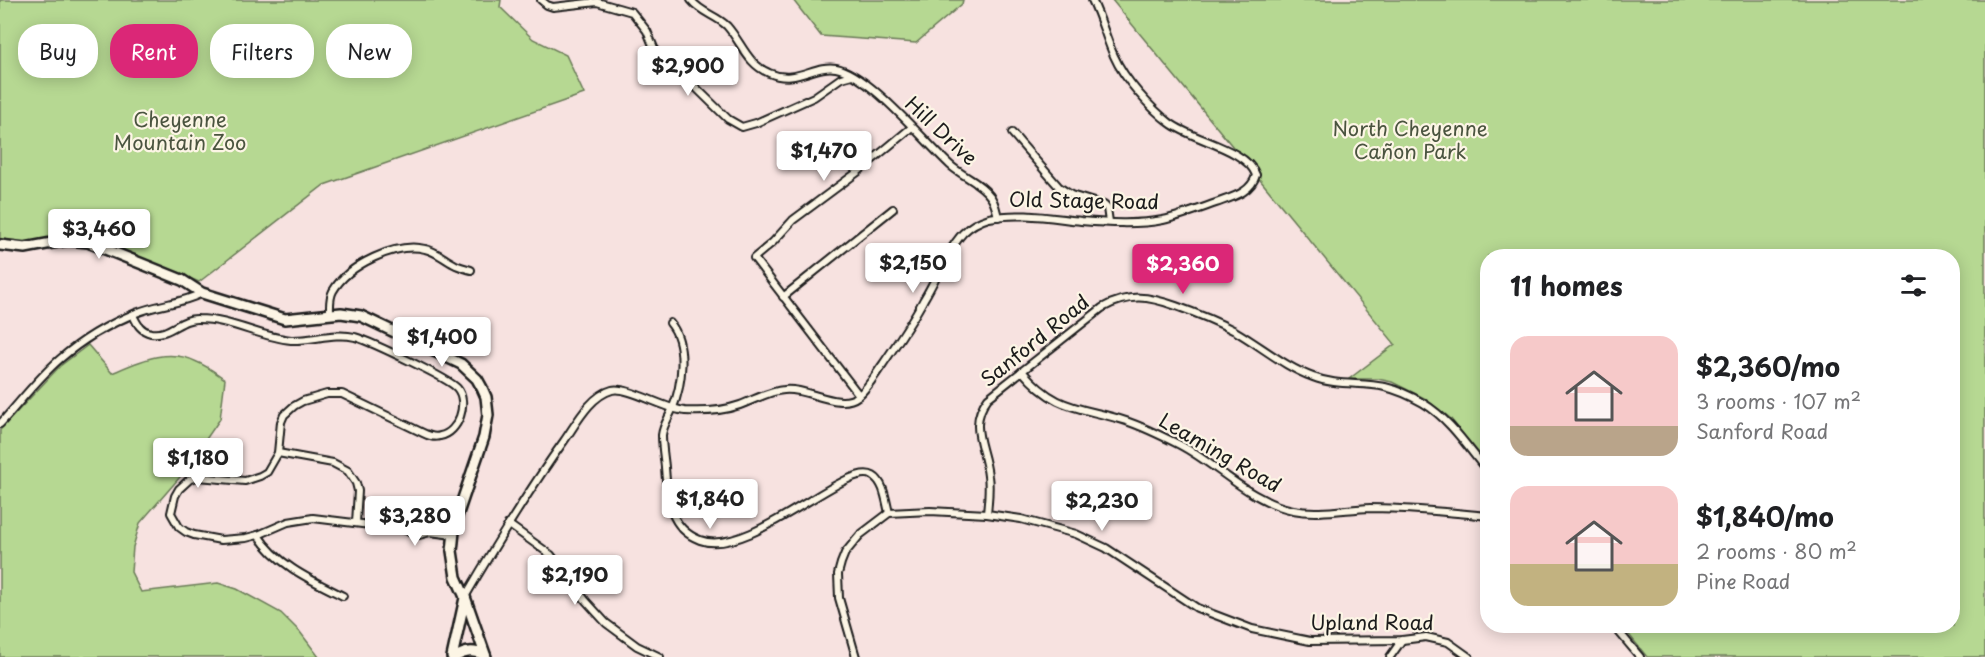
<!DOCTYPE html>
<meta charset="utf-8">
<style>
body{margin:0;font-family:"Playpen Sans",sans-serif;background:#f2f2f2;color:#202124;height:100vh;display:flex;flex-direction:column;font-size:22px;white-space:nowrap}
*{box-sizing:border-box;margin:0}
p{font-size:20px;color:#757577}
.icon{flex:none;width:33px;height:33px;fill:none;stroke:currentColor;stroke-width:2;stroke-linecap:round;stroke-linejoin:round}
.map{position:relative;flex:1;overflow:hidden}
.drawer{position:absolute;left:1480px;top:249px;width:480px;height:384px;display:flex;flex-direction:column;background:#fff;border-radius:24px;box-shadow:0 3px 15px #0003}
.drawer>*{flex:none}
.top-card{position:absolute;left:18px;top:24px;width:570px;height:54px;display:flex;gap:12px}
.price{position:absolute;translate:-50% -51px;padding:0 14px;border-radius:6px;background:#fff;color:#222;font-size:20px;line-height:39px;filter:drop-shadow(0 2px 3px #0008)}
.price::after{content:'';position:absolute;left:50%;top:36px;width:18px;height:14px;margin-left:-9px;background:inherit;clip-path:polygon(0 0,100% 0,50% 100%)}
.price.on{background:#db2777;color:#fff}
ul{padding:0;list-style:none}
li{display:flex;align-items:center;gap:18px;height:150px;padding:0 30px}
li span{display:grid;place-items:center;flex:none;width:168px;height:120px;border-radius:18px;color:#555}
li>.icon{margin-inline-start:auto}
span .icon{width:72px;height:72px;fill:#fffc;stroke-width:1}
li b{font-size:26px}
h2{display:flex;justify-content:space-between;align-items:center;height:72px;padding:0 30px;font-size:26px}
.tag{padding:0 21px;border-radius:24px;background:#fff;box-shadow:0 3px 15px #0003;font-size:21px;line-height:54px}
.tag.on{background:#db2777;color:#fff}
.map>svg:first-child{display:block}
.green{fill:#b6d892;stroke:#697a57;stroke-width:1.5}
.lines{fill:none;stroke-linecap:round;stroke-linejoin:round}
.street-casing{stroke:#1c1c1c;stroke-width:10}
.secondary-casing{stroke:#1c1c1c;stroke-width:14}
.street{stroke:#fcf5e5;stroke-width:6}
.secondary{stroke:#fcf5e5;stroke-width:9}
.labels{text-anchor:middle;stroke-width:4.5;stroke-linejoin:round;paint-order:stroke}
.park-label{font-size:20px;fill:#4a543f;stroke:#fcf5e5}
.street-label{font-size:20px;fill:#1c1c1c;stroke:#fcf5e5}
</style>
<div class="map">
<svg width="1985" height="657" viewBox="0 0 1985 657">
<rect width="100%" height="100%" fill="#f7e2e0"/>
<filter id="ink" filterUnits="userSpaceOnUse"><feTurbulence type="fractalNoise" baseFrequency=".0167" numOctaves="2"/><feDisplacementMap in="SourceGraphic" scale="12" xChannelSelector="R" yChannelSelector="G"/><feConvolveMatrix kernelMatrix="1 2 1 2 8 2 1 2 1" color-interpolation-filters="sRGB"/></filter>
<g filter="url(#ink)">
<g class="green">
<path d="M0 0H501L500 7 533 39 566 55 584 94 324 185 199 282 90 236 67 235 34 242H20L0 239Z"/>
<path d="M793 0H963L962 4 916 43 821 36Z"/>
<path d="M1112 0H1985V657H1647L1622 626H1953V256H1488V464L1450 418 1424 398 1392 382 1378 379H1349L1395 344Z"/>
<path d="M88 345 112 373C140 361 168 347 197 362 207 366 216 373 225 379L220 419 180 477 140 523 133 547 131 572 141 592 218 583 237 589 281 613 300 632 319 657H0V430L60 366Z"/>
</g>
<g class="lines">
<defs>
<g id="street">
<path d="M541 0 547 5 553 7 597 2 632 12 647 31 654 48 661 57 680 72 728 119 742 127 756 123 814 97 841 78 852 75"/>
<path d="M691 0C701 13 716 15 727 26 742 43 747 64 769 73 796 85 814 64 836 68 869 74 924 141 950 165 962 176 980 182 990 196 995 202 996 209 998 217"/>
<path d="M1012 133 1059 187 1071 195 1104 205 1107 208 1109 222"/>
<path d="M783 297 893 209"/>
<path d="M330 314C330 307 329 298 333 291 348 265 396 242 425 249 436 251 444 259 454 264 459 267 465 268 471 270"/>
<path d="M133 315C137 324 141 331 151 333 170 336 180 318 198 319 230 319 260 337 291 340 312 341 334 332 355 337 371 342 448 378 457 388 469 402 459 433 440 436 434 438 429 436 423 433L342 394H327L303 401 294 406 284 415 281 422 278 453 267 472 260 476 245 481 198 477 190 479 179 489 175 496 171 513 179 527 186 532 194 535 221 540 246 538 258 535 288 522 313 518 403 529 419 535 430 532 453 535"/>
<path d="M670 323C688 344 682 386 672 410 668 419 663 426 662 435 662 446 664 457 665 467 667 496 668 528 700 540 751 559 848 459 873 476 884 482 886 501 889 513"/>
<path d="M1022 371C1057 412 1079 406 1126 421 1144 427 1162 436 1180 445 1218 465 1249 501 1293 510 1318 515 1345 509 1370 508 1410 508 1449 512 1488 516"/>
<path d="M859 395 754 258 773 242 793 220 859 171 912 127"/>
<path d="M0 424C20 402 38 378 60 359 82 340 109 324 136 313 158 304 181 304 202 293"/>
<path d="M278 453 333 463 348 471 356 483 358 491 356 523"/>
<path d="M987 514C988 501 990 488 988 476 985 446 967 426 988 398L1102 308C1130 293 1148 296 1176 306 1196 313 1216 321 1235 331 1261 346 1285 367 1313 377 1336 386 1361 382 1385 387 1398 390 1411 396 1423 403 1450 419 1468 448 1488 472"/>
<path d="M508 524 551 555 586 601 606 623 637 646 660 657"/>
<path d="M403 529C415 524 421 524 430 532"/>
<path d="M258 535C277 565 313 581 343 596"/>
<path d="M465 597C496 544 528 491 564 441 576 424 590 396 612 390 627 386 665 409 685 411 703 412 723 411 740 405 754 400 769 391 784 390 807 387 839 411 858 396 868 388 875 375 883 364 897 343 912 322 924 299 937 278 946 252 963 233 970 226 979 221 989 218 1019 212 1051 218 1081 221 1107 223 1137 225 1163 220 1181 216 1199 209 1216 203 1232 197 1251 193 1256 175 1247 149 1192 140 1170 123 1150 108 1124 79 1114 56 1106 38 1101 18 1092 0"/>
<path d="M1614 626 1640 657"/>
<path d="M856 657 839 598 838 574 841 563 845 553 860 535 889 513 930 511 987 514 1021 519 1076 534 1106 548 1197 608 1252 629 1310 641 1402 640 1426 637 1448 642 1469 657"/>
<path d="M1390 657 1402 640"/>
</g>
<g id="secondary">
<path d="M0 245 25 248 68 240 88 242 182 280 202 293 285 319 341 313 361 316 461 364 477 379 482 388 486 397 488 415 484 437 455 522 452 551 456 577 465 597 486 657"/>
<path d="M452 657 465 598"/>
<path d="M455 657C466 651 473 650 485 655"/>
</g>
</defs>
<use href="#street" class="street-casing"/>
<use href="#secondary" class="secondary-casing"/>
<use href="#street" class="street"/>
<use href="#secondary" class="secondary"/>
</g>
</g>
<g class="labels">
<g class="park-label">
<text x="180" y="127">Cheyenne<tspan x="180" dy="23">Mountain Zoo</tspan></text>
<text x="1410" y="136">North Cheyenne<tspan x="1410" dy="23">Cañon Park</tspan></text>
</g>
<g class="street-label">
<text transform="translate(941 131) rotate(43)" y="7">Hill Drive</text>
<text transform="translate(1084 201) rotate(1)" y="7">Old Stage Road</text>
<text transform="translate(1035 341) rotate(-39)" y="7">Sanford Road</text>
<text transform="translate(1220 453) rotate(30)" y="7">Leaming Road</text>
<text x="1372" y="630">Upland Road</text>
</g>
</g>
</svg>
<b class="price" style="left:688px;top:97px">$2,900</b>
<b class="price" style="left:824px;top:182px">$1,470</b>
<b class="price" style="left:99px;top:260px">$3,460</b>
<b class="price" style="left:913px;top:294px">$2,150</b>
<b class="price on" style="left:1183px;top:295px">$2,360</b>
<b class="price" style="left:442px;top:368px">$1,400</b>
<b class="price" style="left:198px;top:489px">$1,180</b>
<b class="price" style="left:710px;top:530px">$1,840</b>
<b class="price" style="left:1102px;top:532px">$2,230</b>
<b class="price" style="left:415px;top:547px">$3,280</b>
<b class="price" style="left:575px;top:606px">$2,190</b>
<div class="top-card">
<a class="tag">Buy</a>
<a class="tag on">Rent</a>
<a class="tag">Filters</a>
<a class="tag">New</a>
</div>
<section class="drawer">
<h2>11 homes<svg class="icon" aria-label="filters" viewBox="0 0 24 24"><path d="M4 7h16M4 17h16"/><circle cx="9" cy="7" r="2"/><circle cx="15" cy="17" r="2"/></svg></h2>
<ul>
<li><span style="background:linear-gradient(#f6c9c9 75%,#b9a48a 0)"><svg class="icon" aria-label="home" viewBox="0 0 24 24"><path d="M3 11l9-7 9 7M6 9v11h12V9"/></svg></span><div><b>$2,360/mo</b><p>3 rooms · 107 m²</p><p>Sanford Road</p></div></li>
<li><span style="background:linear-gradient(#f6c9c9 65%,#c2b280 0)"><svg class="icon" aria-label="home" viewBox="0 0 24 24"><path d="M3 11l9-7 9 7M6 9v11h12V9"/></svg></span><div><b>$1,840/mo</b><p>2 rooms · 80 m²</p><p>Pine Road</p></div></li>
</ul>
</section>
</div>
